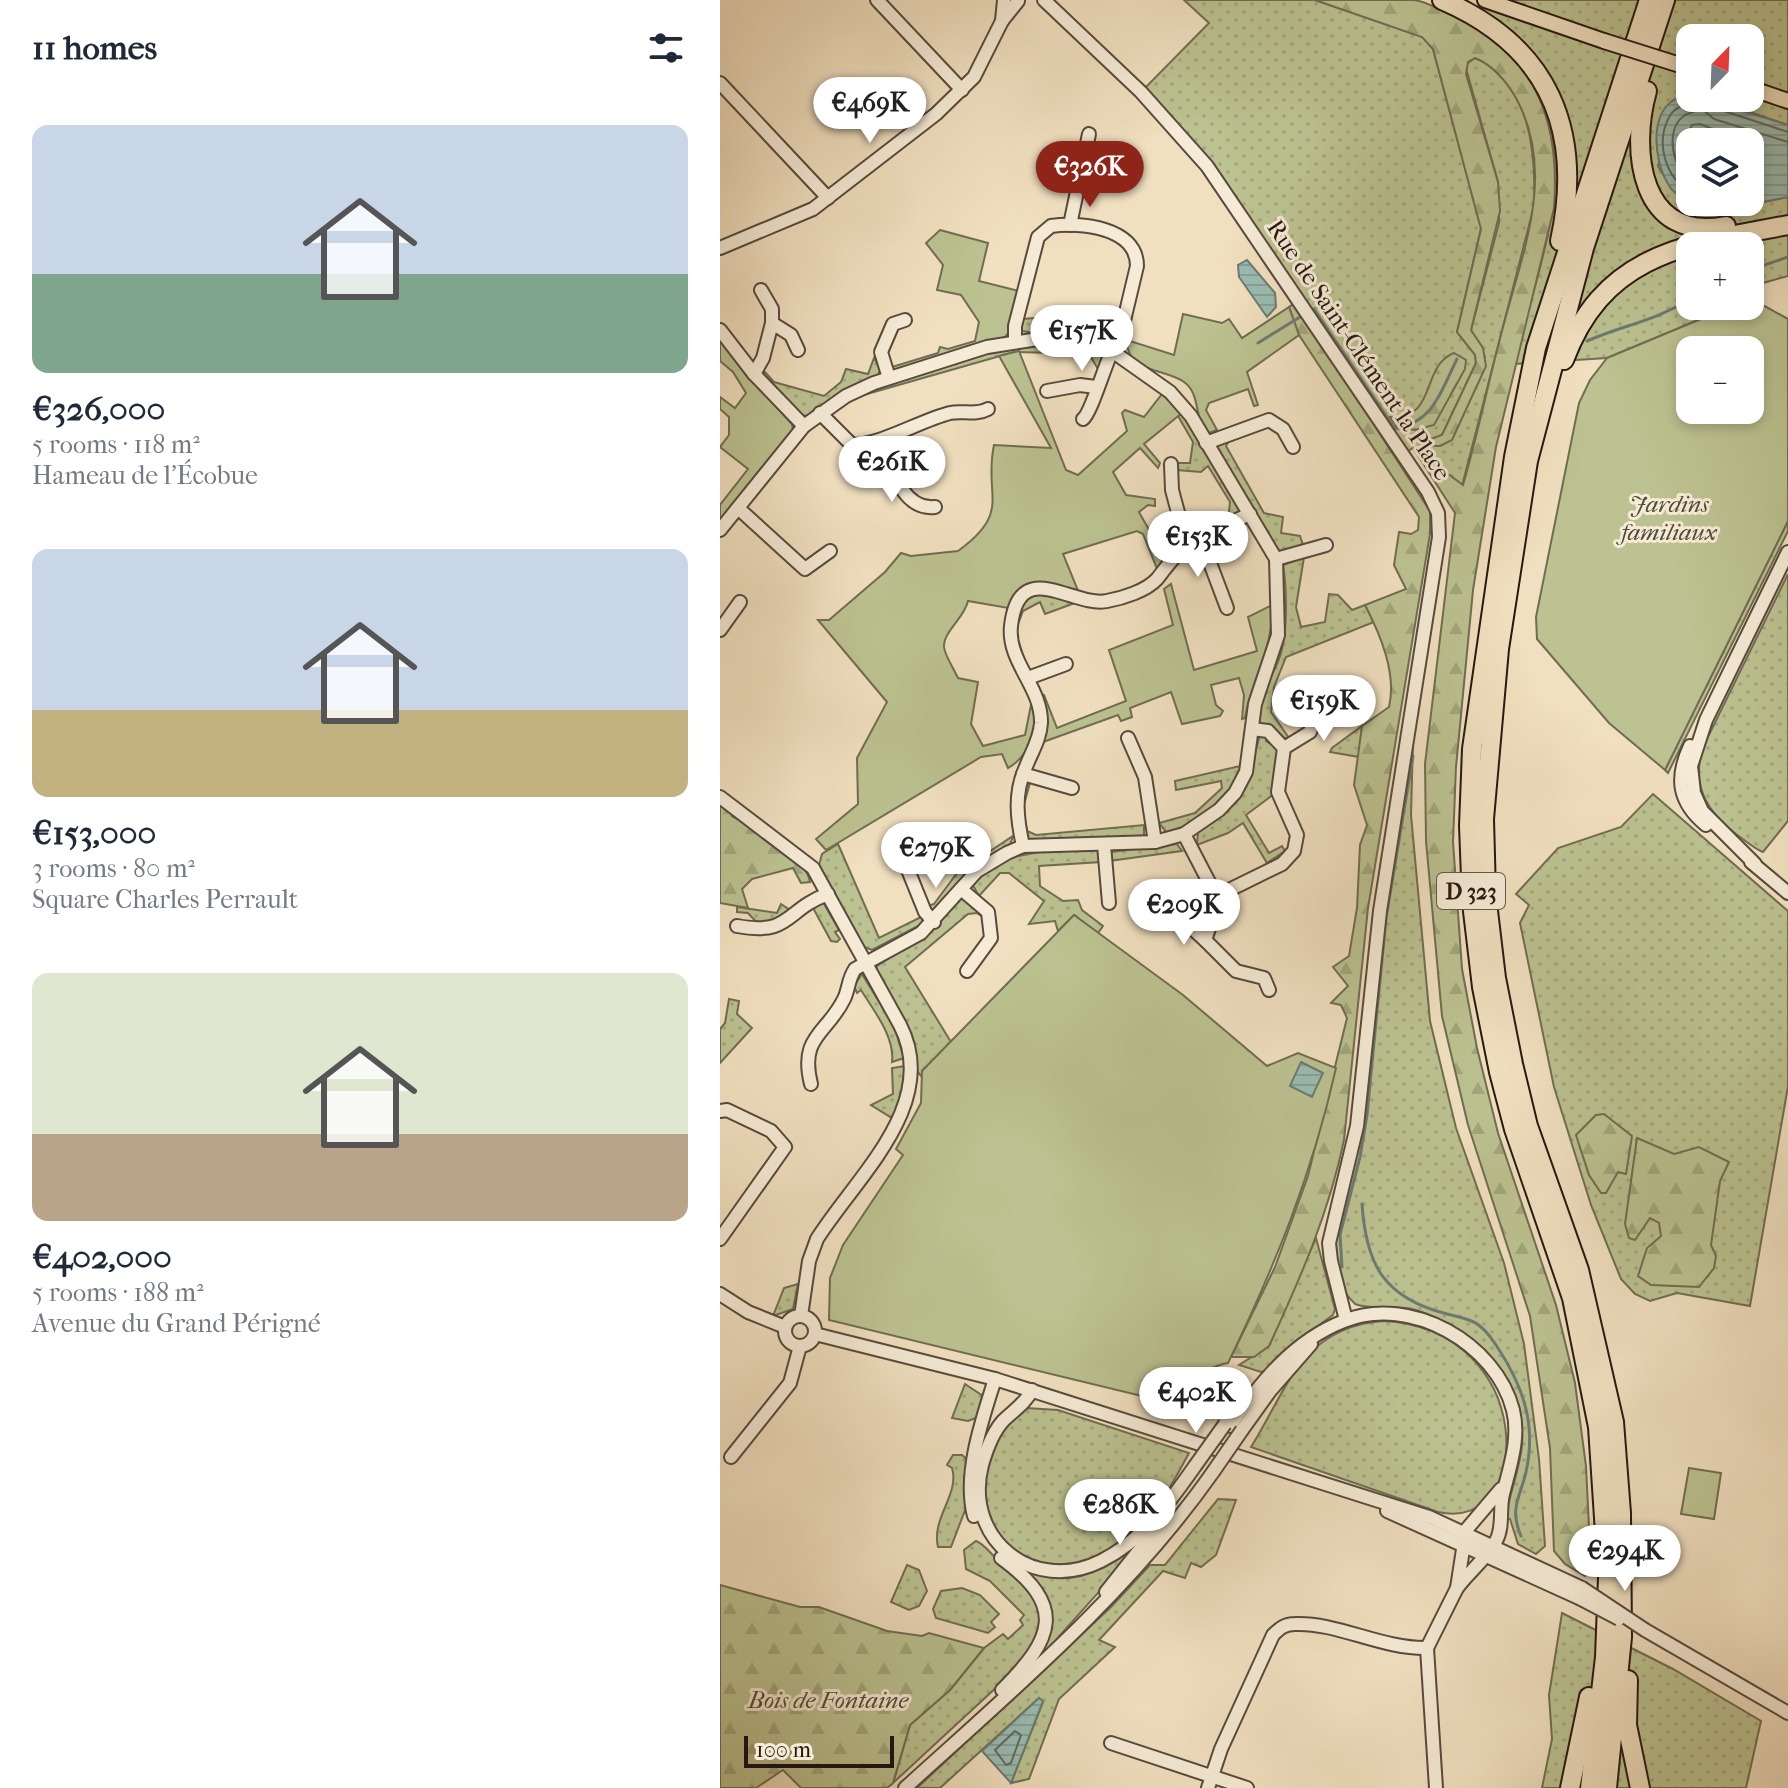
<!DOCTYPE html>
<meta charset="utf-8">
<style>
body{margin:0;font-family:"IM FELL French Canon",serif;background:#f6f6f7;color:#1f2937;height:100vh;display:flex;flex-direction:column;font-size:30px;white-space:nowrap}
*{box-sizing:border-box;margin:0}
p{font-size:26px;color:#747a83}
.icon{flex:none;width:44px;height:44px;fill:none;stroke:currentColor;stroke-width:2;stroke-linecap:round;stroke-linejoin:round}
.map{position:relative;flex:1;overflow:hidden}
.drawer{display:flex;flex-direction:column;background:#fff;width:720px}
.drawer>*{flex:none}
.needle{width:52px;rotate:23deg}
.fabs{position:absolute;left:956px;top:24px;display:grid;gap:16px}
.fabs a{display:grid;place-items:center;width:88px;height:88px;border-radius:16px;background:#fff;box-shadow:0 4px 12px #0003;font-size:40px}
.scale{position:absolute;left:24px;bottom:20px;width:150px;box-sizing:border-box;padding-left:8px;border:4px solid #251812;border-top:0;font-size:22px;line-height:28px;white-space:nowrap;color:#251812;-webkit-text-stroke:6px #f6ebd6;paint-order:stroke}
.price{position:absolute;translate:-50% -68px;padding:0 18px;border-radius:28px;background:#fff;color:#222;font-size:26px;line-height:52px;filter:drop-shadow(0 2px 4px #0008)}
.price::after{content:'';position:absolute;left:50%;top:48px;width:24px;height:18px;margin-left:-12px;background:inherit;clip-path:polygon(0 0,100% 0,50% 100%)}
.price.selected{background:#8f2418;color:#fff}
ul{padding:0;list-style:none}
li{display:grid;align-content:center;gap:16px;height:424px;padding:0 32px}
li span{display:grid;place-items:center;height:248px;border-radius:16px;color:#555}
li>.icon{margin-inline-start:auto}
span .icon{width:144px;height:144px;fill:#fffc;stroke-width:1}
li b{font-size:34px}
h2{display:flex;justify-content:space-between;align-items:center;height:96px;padding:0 32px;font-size:34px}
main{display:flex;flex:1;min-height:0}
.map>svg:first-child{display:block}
.grass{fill:url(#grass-dots);stroke:#706d52;stroke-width:2}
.forest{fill:url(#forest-firs);stroke:#706d52;stroke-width:2}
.green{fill:#bcc291;stroke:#706d52;stroke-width:2;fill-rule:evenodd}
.water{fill:url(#water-rules);stroke:#6c7b73;stroke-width:2}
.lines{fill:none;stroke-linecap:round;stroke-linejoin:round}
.shore{stroke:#606a62;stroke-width:2}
.stream{stroke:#6c7b73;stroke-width:3}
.minor-casing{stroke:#584a3e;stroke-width:16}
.major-casing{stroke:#251812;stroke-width:18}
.highway-casing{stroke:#251812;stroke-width:22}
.minor{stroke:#f6ebd6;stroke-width:12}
.major{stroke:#f1e0c0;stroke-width:14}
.highway{stroke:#f1e0c0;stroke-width:18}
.minor-bridge-casing{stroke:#584a3e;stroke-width:16;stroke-linecap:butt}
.major-bridge-casing{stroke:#251812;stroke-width:18;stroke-linecap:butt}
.minor-bridge{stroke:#f6ebd6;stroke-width:12}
.major-bridge{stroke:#f1e0c0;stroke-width:14}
.labels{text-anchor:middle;stroke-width:6;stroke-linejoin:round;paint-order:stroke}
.shield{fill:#f6ebd6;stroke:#64574d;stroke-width:2}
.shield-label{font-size:22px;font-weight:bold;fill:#251812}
.street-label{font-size:24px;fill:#251812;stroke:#f6ebd6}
.park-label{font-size:24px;font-style:italic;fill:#524b38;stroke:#f6ebd6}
</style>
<main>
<section class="drawer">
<h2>11 homes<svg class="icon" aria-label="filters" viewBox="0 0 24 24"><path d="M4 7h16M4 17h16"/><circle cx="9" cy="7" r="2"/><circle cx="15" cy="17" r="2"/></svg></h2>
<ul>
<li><span style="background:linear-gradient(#c9d6e8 60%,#7fa58c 0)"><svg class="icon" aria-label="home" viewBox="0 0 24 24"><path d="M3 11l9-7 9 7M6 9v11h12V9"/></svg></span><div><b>€326,000</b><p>5 rooms · 118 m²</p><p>Hameau de l'Écobue</p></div></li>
<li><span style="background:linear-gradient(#c9d6e8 65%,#c2b280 0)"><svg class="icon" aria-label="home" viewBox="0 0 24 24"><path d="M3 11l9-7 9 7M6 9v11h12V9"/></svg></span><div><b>€153,000</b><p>3 rooms · 80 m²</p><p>Square Charles Perrault</p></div></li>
<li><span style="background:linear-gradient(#dfe7d0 65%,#b9a48a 0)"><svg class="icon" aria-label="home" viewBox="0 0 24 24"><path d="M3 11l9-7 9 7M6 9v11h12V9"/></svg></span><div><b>€402,000</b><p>5 rooms · 188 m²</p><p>Avenue du Grand Périgné</p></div></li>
</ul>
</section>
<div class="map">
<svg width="1068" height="1788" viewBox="0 0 1068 1788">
<defs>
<pattern id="grass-dots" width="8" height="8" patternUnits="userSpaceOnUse" patternTransform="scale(2)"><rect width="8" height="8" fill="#bcc291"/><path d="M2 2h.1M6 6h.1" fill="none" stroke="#a1a67c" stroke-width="1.8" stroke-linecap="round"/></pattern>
<pattern id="forest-firs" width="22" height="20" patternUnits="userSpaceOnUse" patternTransform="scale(2)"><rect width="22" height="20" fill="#bcc291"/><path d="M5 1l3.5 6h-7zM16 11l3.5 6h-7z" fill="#a1a67c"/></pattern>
<pattern id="water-rules" width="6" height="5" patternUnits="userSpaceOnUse" patternTransform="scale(2)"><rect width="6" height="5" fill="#9bbdb3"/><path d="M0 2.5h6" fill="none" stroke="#85a299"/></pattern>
</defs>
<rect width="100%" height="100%" fill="#f1e0c0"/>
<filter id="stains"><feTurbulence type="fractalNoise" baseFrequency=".0025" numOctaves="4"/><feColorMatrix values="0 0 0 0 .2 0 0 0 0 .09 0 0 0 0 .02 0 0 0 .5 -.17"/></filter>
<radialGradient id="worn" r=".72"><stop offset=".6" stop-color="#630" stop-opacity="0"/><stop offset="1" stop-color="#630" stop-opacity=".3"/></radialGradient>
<g class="grass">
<path d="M464 0H595L703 37 713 49 761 228 737 332 755 355 756 363 722 435 700 443 720 446 765 357 751 330 779 223 778 182 745 65 755 58C811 79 816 156 814 206L742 486 700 454 699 457 693 448 677 457 575 303 531 228 421 92 489 23Z"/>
<path d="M763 0H1068V125L989 98H1030V38H970V95L959 96 938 166C971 226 1012 208 1068 197V276L1043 283 1030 298V246H970V306H1012L887 358 794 364C812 287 845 213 832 133L749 24Z"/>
<path d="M316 318 397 336 389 345 302 331 301 319Z"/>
<path d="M334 344 378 353 382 358 378 369 369 354 294 352 140 396 117 408C160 376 279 346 334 344Z"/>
<path d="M154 358 161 369 157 376 88 416 79 415 43 376 44 371 54 382 104 396 121 382 126 369 148 374Z"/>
<path d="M462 413 520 510 508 520 510 502 488 466 481 472 457 470V463H470L473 442 458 416Z"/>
<path d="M510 439 506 446 544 513 563 517 561 533 580 536 584 548 562 553 556 548 494 447Z"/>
<path d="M1068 521V531L948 773 945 770Z"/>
<path d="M584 557 576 607 581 627 605 622 609 594 618 595 632 610 645 605 654 622 566 657 554 687 551 712 569 738H562L538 723C535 698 551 681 559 659 568 635 567 590 563 565Z"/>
<path d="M1068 574V821L1043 852C1033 848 1025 840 1016 834 986 811 970 783 984 745Z"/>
<path d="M317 592 346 598 352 604 325 614 320 602 303 611 295 632 307 666 293 637 303 601Z"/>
<path d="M642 726 639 757 610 752 612 748Z"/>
<path d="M540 735 548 736 546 741 551 744 554 742 558 748 554 794 526 815 549 853 562 846 565 851 547 863 523 823 508 833 477 845 478 831 529 775Z"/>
<path d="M693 740 691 815 710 1021 736 1128 784 1263 804 1344 819 1459 825 1546 816 1554 798 1544 790 1519 786 1518C789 1493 800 1470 802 1445 807 1379 755 1329 696 1310 676 1304 653 1311 635 1304L624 1292 616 1258V1234L645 1110 664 909Z"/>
<path d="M520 766C518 801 477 825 447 833L439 823 475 813 502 788 501 781 456 790 455 781Z"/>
<path d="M310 783 303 808 307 831 316 835 424 825V837L308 840 301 809 306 784Z"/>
<path d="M933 794 1068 911V1086L1030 1306 957 1293 930 1301 915 1294 901 1279 871 1205 834 1087 800 923 809 905 796 894 838 848 901 827Z"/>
<path d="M293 836 290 845 252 866 215 910 205 907 214 904 237 873Z"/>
<path d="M118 844 159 938 203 916 202 924 152 950 144 947 99 865 102 854Z"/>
<path d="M457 844 462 851 389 861 391 852Z"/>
<path d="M330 850H379L381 862 319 866 320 886 343 901 358 900 362 910 383 926 378 933 354 915 338 931 335 921 309 924 324 901 289 873H280L259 896 251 882 282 859Z"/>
<path d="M243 897 264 918 257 913 248 914 185 967 231 1042 202 1071V1077L196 1070 191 1039 156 970 157 966 214 928Z"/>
<path d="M103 902 119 930 115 932 120 939 117 942 111 941 92 906Z"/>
<path d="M61 904 70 910 57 924H38L28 913 17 912V907L57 913Z"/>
<path d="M142 974 174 1026 184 1058 172 1062C175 1037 154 1011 141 990L137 993 134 986Z"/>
<path d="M9 999 19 1001 17 1014 32 1028 0 1063V1029L5 1023Z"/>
<path d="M185 1066 181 1101 172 1118 151 1105 173 1094 172 1068Z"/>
<path d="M596 1238 615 1309 613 1315 580 1339 547 1370 541 1372 519 1365 549 1346Z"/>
<path d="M78 1284 73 1309 53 1316 64 1288Z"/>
<path d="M663 1321C818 1328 816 1535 718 1512L531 1447C567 1390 581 1327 663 1321Z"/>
<path d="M245 1384 263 1396 259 1417 248 1421 232 1418Z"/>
<path d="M306 1408 338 1410 469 1453C456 1477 442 1503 424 1525 415 1536 401 1544 389 1551 317 1591 238 1537 271 1456 274 1447 277 1434 283 1427 289 1420 299 1414 306 1408Z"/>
<path d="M233 1455H242L249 1461 247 1505 231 1547H218C211 1518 240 1494 232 1468L227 1465Z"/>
<path d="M498 1499 516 1500 496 1555 481 1567 471 1563 465 1578 443 1571 379 1640 395 1647 339 1699 309 1779 291 1783 323 1702 319 1698 220 1788H197L391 1607 430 1565H445Z"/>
<path d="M256 1541C266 1545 271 1555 279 1561 320 1594 334 1610 306 1660L173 1783 190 1725 230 1690 264 1648 283 1634 288 1639 303 1625 300 1620 304 1615 270 1581 246 1569 244 1550Z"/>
<path d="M417 1541 420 1546 327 1650 323 1649C334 1615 327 1591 301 1568L333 1574Z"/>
<path d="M187 1565 199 1570 207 1591 199 1606 189 1610 171 1602Z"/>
<path d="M242 1588 260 1595 279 1614 271 1622 275 1627 268 1633 216 1618 213 1609 221 1591Z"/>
<path d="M842 1613 953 1669 1041 1721 1026 1788H822L832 1739 829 1695Z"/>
</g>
<g class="forest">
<path d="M595 0C627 0 662 0 694 0 709 2 726 13 739 19 819 57 840 126 834 208L776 447 753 590 736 767 733 842 742 969 757 1048 778 1133 836 1305 855 1383 866 1466 871 1569 865 1576 845 1564 834 1551 830 1448 810 1316 748 1125 722 1016 706 841 705 764 735 513 699 457 700 453 743 485C758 434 768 383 782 331 801 256 837 175 797 100 788 83 773 65 755 58L748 62 746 74 778 182 780 211 751 330 763 348 766 366 732 440 720 446H702L700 443 722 435 756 363 755 355 737 332 761 229 713 49 702 37Z"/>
<path d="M575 303 710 511V534L648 908 624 1140C609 1213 580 1279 549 1346L534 1357H511L555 1267 588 1176 627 1018 621 1005 611 1003 628 986 613 967 629 956 637 908 640 845 647 825 634 785 642 726 669 707C677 673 660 634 645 605L686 589 674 565 679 532 691 534 698 530 699 517 579 335 569 307Z"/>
<path d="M734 353 746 360 745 369 714 425 695 430 676 426 670 417C718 420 700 366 734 353Z"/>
<path d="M0 803 11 810 12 816C34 827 86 857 90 882L81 883 73 868 32 879 22 889 28 908 0 903Z"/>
<path d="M884 1114 912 1136 906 1174 898 1172 886 1193H881L869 1175 856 1135 876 1115Z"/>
<path d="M917 1138 954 1154 979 1147 1009 1162 1000 1181 991 1245 996 1256 994 1268 979 1287 931 1285 918 1276 927 1248 941 1236 939 1223 930 1218 915 1240 909 1238 905 1224Z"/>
<path d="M0 1585 80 1607H99L167 1631 202 1636 209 1633 264 1648 230 1690 190 1725 173 1783 167 1788H81L63 1770 36 1788H0Z"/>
</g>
<g class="green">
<path d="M220 230 268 243 259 281 299 291 288 333 285 337 172 373V367L218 353 220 347 228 349 255 341 259 322 241 295 217 290 223 265 206 243Z"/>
<path d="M1030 298 1068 319V521L945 770 889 723 817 639 816 617 859 403 870 380 887 358 1012 306H1030ZM970 350H1030V410H970Z"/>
<path d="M569 307 579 335 527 372 538 405 534 406 528 389 489 403 486 410 497 430 486 434C474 418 481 394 464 382 445 368 406 373 407 340L454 355 463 314 502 323 509 319 522 338Z"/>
<path d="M0 338 25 373 72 424 73 430 0 521V505L28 469 0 447 9 435V417L0 409V397L15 408 26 393 13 372 0 361Z"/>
<path d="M299 351 346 470 358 475 407 431 402 413 405 410 424 417 442 394 462 413 424 444 440 463 438 468 420 448 393 472 406 495 435 499V506L428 505 419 512 442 553 451 548 453 530 454 547 438 571 423 534 417 531 343 554 359 593 318 583 294 596 288 608 248 601C245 617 223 632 224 647 225 656 234 669 238 678L258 682 251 724 263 746 305 735 311 705C321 727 308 757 288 768L282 754 261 757 106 850 96 839 138 804 137 758 167 702 98 620H109L165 572 181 553 191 556 238 551C293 511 263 496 274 445L331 448 279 356Z"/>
<path d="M451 584 474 670 537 651 528 617 552 605C554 649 533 673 525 718L522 719 524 695 519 678 491 685 496 705 503 711 500 716 462 724 451 692 410 708 412 717 401 721 398 715 323 742 320 696 324 695 337 728 406 701 389 650 453 625 444 589Z"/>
<path d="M354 915 463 995 547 1066 578 1053 616 1068C592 1175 555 1266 508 1363 478 1368 461 1395 430 1398L109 1320 110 1278 123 1245 183 1155 176 1149 201 1103 202 1071Z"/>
<path d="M969 1468 1001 1473 994 1519 961 1514Z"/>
</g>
<g class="water">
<path d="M970 95 1068 125V197L1002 210 971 202H1030V142H970V202C963 197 954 194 950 187 932 161 926 98 970 95Z"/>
<path d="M527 260 555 293 556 307 547 317 519 277 518 265Z"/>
<path d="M581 1062 603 1073 592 1097 570 1086Z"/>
<path d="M319 1698 323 1701 291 1783 262 1751Z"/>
</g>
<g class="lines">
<g class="shore">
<path d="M991 98 998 109 1068 132"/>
<path d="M970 162 965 141 972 125 980 124 1026 142"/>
<path d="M970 181C953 169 944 129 964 116 969 112 977 111 982 109L994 119 1068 142"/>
<path d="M970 192C945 177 934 141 951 114 958 104 969 105 977 98"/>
<path d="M295 1731 301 1735 291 1763 286 1765 275 1750Z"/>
</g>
<g class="stream">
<path d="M1030 270 1068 257"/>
<path d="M594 309 675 429C714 422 721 391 737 359"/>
<path d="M867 341C906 324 933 322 970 299"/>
<path d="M538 343 580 317"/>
<path d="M642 1204C646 1265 664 1298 727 1314 753 1320 760 1321 776 1345 802 1384 817 1423 806 1472 800 1498 789 1508 801 1536"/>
<path d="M622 1267 620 1235 640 1157 647 1115 666 918 693 756"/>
</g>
<defs>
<g id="minor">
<path d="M157 0 242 90"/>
<path d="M324 0 421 92 487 166 708 492 718 513 719 537 660 911 637 1126 609 1243 611 1261 626 1320"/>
<path d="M282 21 284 0"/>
<path d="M0 83 108 198"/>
<path d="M350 225 369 134"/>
<path d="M0 248 93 209 216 114 254 77 282 21 298 1"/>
<path d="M41 290 52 309V323L71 335 78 350"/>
<path d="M0 330 34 374 84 426"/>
<path d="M295 340V326L318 237 331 226C360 222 417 227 417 266L396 354"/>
<path d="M34 374 43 358 52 323"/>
<path d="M169 378 161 352 173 324 185 320"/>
<path d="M327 391 360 385 376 387"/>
<path d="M100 413 132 445C161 445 199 421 230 413 243 410 255 416 268 409"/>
<path d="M363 419C371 413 385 365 392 351"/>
<path d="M486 443 549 420 563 429 573 447"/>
<path d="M153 445 168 453C173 476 186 510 215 507"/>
<path d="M451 464 452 490 467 546"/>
<path d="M18 508 85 569 110 551"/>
<path d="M0 530 84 426 126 396 154 383 267 347 318 339 359 343 392 351 450 392 471 416 556 559 558 635 535 704 526 772 515 793 499 810 464 834 435 842 303 846 287 853 257 871 201 933 135 969C128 979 129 989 124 999 107 1034 79 1036 91 1084"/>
<path d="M481 539 507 608"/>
<path d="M556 559 606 545"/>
<path d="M0 630 20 602"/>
<path d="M308 678 346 664"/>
<path d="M408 738 425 777 435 842"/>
<path d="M970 746C955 778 958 802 986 825"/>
<path d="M564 748 590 732 600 702"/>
<path d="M303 774 352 788"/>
<path d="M0 797 93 868 180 1025C221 1104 136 1177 97 1239L89 1261 81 1316"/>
<path d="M464 834 492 888 501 894 562 864 574 851 577 835 558 792 564 748 548 731 532 729"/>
<path d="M384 845 389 903"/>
<path d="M303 846C297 819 294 794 305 769 311 753 320 740 321 723 322 687 287 662 291 626 299 555 353 608 387 601 403 598 426 591 437 579 446 568 453 556 465 548 485 534 508 524 530 514"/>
<path d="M197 854 184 860 205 912 214 922"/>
<path d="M1031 862 1068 893"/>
<path d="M1035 864 982 811 974 793 971 766 986 720 1068 552"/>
<path d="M241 889 268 912 271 938 247 971"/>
<path d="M496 908C483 911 472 913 473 929L485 940 501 894"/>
<path d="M17 926C72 936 64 910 108 894"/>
<path d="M485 940 516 971 544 978 549 990"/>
<path d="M0 1111 7 1110 51 1131 65 1147 0 1239"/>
<path d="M0 1294 28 1312 65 1327"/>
<circle cx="80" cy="1331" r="15"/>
<path d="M95 1334 275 1379 709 1517 862 1588"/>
<path d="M312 1390C306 1403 293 1411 283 1421 273 1432 266 1451 262 1465 243 1539 313 1595 381 1561 423 1540 449 1503 475 1466"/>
<path d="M510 1426C540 1383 573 1341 624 1321 691 1294 776 1344 793 1410 800 1438 790 1466 783 1494 779 1509 784 1527 776 1541 766 1559 749 1572 737 1588"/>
<path d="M522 1430 550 1391 591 1344"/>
<path d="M11 1457 70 1383 80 1346"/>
<path d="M667 1511 859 1598"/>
<path d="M254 1516C243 1474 262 1420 275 1379"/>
<path d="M281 1558C347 1606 334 1638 282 1690"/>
<path d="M386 1592 444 1519"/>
<path d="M925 1630 1068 1713"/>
<path d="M707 1648 716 1788"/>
<path d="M391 1743 527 1788"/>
<path d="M185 1788C294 1689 408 1593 493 1472"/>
<path d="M488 1788 501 1749 553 1635C560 1628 565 1624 575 1624 616 1622 662 1649 707 1648L737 1588 746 1530 781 1489"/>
</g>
<g id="major">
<path d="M765 0 884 41"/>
<path d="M1030 88 1068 101"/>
</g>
<g id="highway">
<path d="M722 0C829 46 864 130 840 241"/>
<path d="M927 91C910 151 920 243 1006 226"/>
<path d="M844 360C884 252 968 244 1068 225"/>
<path d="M908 1680 907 1725 920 1788"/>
<path d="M850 1788 869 1697"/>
<path d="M870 1788 885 1657 888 1578 878 1427 852 1298 794 1129 779 1072 762 987 752 903 749 826 752 749 794 457 816 348 929 0"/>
<path d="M887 1788 902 1637 901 1513 894 1422 859 1270 808 1126 793 1064 776 978 766 894 764 819 779 649 808 461 864 248 945 0"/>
</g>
</defs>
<use href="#minor" class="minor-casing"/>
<use href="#major" class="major-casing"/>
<use href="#highway" class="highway-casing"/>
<use href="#minor" class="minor"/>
<use href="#major" class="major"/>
<use href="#highway" class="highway"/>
<defs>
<g id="minor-bridge">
<path d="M475 1466 505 1424"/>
<path d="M493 1472 522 1430"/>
<path d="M862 1588 925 1630"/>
<path d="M859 1598 899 1619"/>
</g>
<path id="major-bridge" d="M884 41 960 65"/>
</defs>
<use href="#minor-bridge" class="minor-bridge-casing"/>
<use href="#major-bridge" class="major-bridge-casing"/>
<use href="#minor-bridge" class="minor-bridge"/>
<use href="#major-bridge" class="major-bridge"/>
</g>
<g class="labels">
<rect class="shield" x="717" y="873" width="68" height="36" rx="6"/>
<g class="shield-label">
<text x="751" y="899">D 323</text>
</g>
<g class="street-label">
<text transform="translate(639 350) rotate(56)" y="8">Rue de Saint-Clément la Place</text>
</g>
<g class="park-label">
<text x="949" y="512">Jardins<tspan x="949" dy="28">familiaux</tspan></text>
<text x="108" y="1708">Bois de Fontaine</text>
</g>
</g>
<rect width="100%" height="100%" filter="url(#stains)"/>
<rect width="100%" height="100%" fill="url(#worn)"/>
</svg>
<div class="fabs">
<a><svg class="needle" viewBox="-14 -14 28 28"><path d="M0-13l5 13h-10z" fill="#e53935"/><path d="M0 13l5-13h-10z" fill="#747a83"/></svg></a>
<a><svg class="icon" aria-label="layers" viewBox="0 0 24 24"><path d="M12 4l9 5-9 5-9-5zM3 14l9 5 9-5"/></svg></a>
<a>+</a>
<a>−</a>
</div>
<div class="scale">100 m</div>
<b class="price" style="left:150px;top:145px">€469K</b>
<b class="price selected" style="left:370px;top:209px">€326K</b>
<b class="price" style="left:362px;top:373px">€157K</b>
<b class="price" style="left:172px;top:504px">€261K</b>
<b class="price" style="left:478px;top:579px">€153K</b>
<b class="price" style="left:604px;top:743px">€159K</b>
<b class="price" style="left:216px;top:890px">€279K</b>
<b class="price" style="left:464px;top:947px">€209K</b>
<b class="price" style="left:476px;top:1435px">€402K</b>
<b class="price" style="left:400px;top:1547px">€286K</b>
<b class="price" style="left:905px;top:1593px">€294K</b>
</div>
</main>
